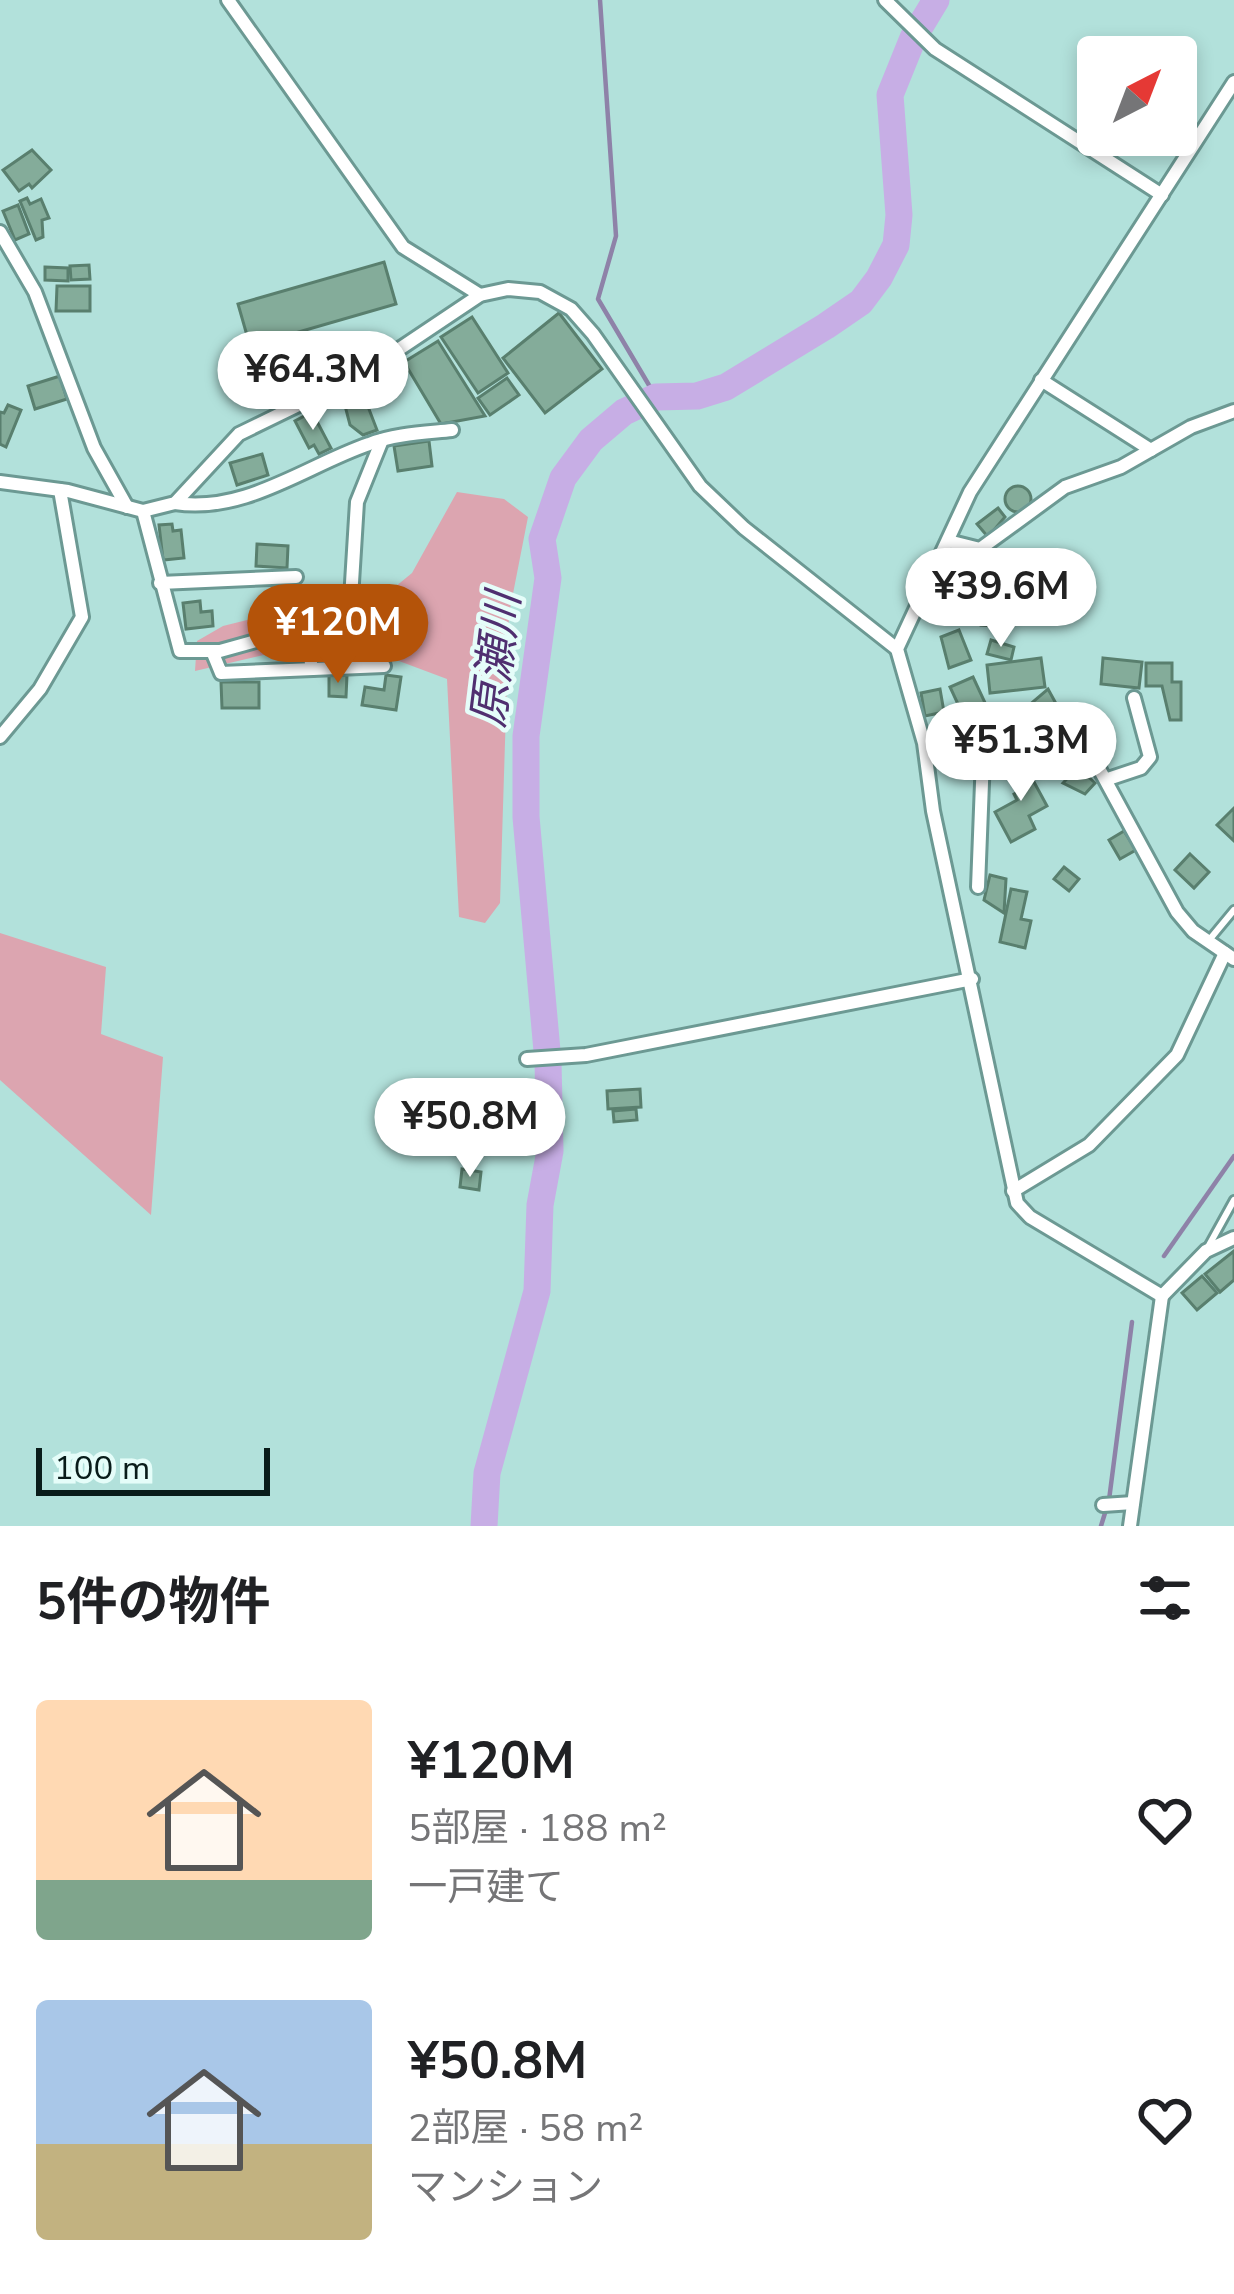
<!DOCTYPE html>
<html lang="ja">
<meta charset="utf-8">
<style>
body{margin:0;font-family:"Nunito Sans","Noto Sans JP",sans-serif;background:#f2f2f2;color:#202124;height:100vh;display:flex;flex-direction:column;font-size:45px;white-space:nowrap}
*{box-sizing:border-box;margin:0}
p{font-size:39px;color:#757577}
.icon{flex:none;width:66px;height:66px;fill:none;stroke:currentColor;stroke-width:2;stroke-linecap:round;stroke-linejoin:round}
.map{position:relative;height:1526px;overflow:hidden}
.side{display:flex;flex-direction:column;background:#fff;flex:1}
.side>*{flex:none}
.needle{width:78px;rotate:42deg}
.controls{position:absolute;left:1077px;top:36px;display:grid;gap:24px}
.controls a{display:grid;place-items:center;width:120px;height:120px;border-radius:12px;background:#fff;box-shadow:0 6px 18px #0003;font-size:60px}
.scale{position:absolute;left:36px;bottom:30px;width:234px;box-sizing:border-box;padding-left:12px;border:6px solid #091c1a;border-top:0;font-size:33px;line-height:42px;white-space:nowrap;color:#091c1a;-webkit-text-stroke:9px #e5fdf9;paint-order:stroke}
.price{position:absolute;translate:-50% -102px;padding:0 27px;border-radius:42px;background:#fff;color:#222;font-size:39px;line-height:78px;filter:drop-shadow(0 3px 6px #0008)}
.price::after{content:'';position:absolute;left:50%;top:72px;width:36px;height:27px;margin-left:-18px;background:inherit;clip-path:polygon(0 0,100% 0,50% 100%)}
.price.on{background:#b45309;color:#fff}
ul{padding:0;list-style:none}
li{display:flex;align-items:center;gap:36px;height:300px;padding:0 36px}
li span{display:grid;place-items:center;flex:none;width:336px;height:240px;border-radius:12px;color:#555}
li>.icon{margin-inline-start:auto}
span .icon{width:144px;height:144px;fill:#fffc;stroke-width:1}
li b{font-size:51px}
h2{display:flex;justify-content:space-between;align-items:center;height:144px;padding:0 36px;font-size:51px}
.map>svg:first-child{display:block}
.green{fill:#dca5b0}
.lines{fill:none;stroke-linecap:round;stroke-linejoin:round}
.stream{stroke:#8e82a8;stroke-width:4.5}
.river{stroke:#c7aee5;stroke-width:27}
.building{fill:#84ac9a;stroke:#597f6e;stroke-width:3}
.service-casing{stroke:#6c9993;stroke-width:12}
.minor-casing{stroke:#6c9993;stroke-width:18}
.service{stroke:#fff;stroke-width:6}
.minor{stroke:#fff;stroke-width:12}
.labels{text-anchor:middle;stroke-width:9;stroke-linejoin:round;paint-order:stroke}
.water-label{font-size:45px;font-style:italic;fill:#502f70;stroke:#e5fdf9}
</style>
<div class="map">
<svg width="1234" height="1526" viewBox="0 0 1234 1526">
<rect width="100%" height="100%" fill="#b2e1db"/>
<g class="green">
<path d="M457 492 504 499 528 517 509 614 500 903 485 923 459 917 447 679 375 652 289 649 195 671 197 641 223 626 308 605 384 596 412 573Z"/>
<path d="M0 933 106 967 101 1034 163 1057 151 1215 0 1080Z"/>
</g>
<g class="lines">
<g class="stream">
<path d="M600 0 616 236 598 299 656 397"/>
<path d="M1164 1256 1234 1156"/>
<path d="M1101 1526 1109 1500 1132 1322"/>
</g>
<path class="river" d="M484 1526 487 1473 537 1291 540 1205 550 1151 548 1062 526 817V736L548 578 542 539 563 478 591 440 624 412 656 397 697 396 726 387 826 326 861 302 879 278 896 245 899 215 890 95 913 38 936 0"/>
</g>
<g class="building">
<path d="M32 150 51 170 32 188 29 184 19 191 3 170Z"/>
<path d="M27 198 30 204 41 199 49 218 42 220 43 237 36 240 20 201Z"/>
<path d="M18 205 29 234 15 240 3 211Z"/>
<path d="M384 262 396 304 250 346 238 304Z"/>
<path d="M89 265 90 279 71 280 70 266Z"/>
<path d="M45 267 68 268V281L45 280Z"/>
<path d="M57 286H90V311H56Z"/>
<path d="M559 313 602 369 545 413 503 358Z"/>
<path d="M472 317 508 373 478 393 441 337Z"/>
<path d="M438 341 485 416 441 424 404 362Z"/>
<path d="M60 376 67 399 35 409 28 386Z"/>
<path d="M507 378 519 395 490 415 478 398Z"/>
<path d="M362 391 377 430 363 435 350 425 343 398Z"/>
<path d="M8 405 21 410 6 447 0 444V412L4 413Z"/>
<path d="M312 412 331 448 319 454 314 445 309 448 295 421Z"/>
<path d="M429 441 432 466 398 471 394 446Z"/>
<path d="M262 454 268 475 237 485 230 463Z"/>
<circle cx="1018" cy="499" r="13"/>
<path d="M998 508 1005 517 988 537 977 524Z"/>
<path d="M172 524 173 531 181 530 184 558 163 560 159 525Z"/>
<path d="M257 544 288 546 287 568 256 566Z"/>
<path d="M981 598 1010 604V617H995V626L981 625Z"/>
<rect x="1014" y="599" width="21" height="15"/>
<path d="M200 601 201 612 212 611 213 626 186 629 183 603Z"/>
<path d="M959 630 971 660 949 668 941 637Z"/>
<path d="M991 640 1014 647 1011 660 987 654Z"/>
<path d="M1041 658 1045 687 990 693 987 665Z"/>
<path d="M1103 658 1142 662 1139 688 1101 684Z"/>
<path d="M1146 663H1172V682H1181V720H1170L1162 686H1146Z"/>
<path d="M329 675H347L346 697 329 696Z"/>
<path d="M386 675 401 677 396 710 362 705 365 687 384 690Z"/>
<path d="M973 677 987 707 964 717 950 687Z"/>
<path d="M221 682H259V708H222Z"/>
<path d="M940 689 944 712 925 716 921 693Z"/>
<path d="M1048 689 1071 731 1061 737 1055 728 1044 734 1028 706Z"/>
<path d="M1021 758 1047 806 1029 816 1035 829 1011 842 995 812 1017 800 1014 794 1021 790 1008 765Z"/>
<path d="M1078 767 1095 783 1085 794 1063 783Z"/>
<path d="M1234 808V841L1217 825Z"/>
<path d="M1124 831 1136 850 1120 859 1109 840Z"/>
<path d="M1190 854 1209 872 1194 888 1175 870Z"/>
<path d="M1064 867 1079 879 1069 891 1054 879Z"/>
<path d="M990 875 1006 879 1004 913 984 900Z"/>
<path d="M1011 889 1027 892 1021 919 1031 921 1025 948 1000 942Z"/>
<path d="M640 1089 641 1107 608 1109 607 1091Z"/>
<path d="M636 1109 637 1120 614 1122 613 1111Z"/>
<path d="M462 1169 481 1172 479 1190 460 1187Z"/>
<path d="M1234 1251V1280L1220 1292 1205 1274Z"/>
<path d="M1202 1276 1217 1293 1197 1310 1182 1293Z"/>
</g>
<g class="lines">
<defs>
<g id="service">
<path d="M1210 939 1234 910"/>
<path d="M1208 1247 1234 1200"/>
</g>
<g id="minor">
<path d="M228 0 403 247 480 295"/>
<path d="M885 0 935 49 1162 195"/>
<path d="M1234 82 970 492 897 649 924 743 933 811 1017 1203 1030 1217 1162 1296 1206 1251 1234 1238"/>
<path d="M0 232 35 292 94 448 127 507"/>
<path d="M1041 380 1151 450"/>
<path d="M0 482 68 491 143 511 175 503 239 434 362 374 480 295 508 289 540 292 571 309 593 334 700 486 744 528 897 649"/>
<path d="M175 503C245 514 307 465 369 444 395 434 424 433 452 430"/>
<path d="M143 511 180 651H220L356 613"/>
<path d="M948 541 980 549 1065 487 1121 467 1191 427 1234 411"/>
<path d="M160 583 296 577"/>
<path d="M962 586 980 549"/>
<path d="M350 615 357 502 382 440"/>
<path d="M305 627 312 669"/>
<path d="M212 651 221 673 384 666"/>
<path d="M0 737 40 689 82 617 60 490"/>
<path d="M923 737 983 757 1017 742 1031 743 1061 746 1096 763 1177 912 1193 931 1234 959"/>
<path d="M1108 779 1141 768 1150 757 1134 698"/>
<path d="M978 887 983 757"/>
<path d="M527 1059 586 1055 972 979"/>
<path d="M1013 1191 1089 1145 1177 1055 1225 953"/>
<path d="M1103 1505 1133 1503"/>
<path d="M1130 1526 1162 1296"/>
</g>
</defs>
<use href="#service" class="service-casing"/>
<use href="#minor" class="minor-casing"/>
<use href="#service" class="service"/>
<use href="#minor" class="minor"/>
</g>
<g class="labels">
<g class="water-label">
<text transform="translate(495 660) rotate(-83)" y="16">原瀬川</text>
</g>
</g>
</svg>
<div class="controls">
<a><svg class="needle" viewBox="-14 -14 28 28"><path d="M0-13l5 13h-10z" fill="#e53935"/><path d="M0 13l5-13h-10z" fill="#757577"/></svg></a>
</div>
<div class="scale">100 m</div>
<b class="price" style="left:313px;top:433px">¥64.3M</b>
<b class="price" style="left:1001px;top:650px">¥39.6M</b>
<b class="price on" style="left:338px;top:686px">¥120M</b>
<b class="price" style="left:1021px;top:804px">¥51.3M</b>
<b class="price" style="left:470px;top:1180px">¥50.8M</b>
</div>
<section class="side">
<h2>5件の物件<svg class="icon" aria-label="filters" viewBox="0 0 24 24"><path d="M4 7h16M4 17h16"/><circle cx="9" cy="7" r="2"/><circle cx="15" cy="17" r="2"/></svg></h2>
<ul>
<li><span style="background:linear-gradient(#ffd9b3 75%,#7fa58c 0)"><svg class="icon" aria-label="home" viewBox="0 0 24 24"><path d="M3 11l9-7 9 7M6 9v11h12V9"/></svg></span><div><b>¥120M</b><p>5部屋 · 188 m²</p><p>一戸建て</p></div><svg class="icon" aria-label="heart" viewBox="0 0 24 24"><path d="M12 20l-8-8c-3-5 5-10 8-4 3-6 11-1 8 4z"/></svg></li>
<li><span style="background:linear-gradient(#a9c7e8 60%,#c2b280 0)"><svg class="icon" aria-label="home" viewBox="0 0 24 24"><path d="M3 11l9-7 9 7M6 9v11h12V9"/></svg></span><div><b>¥50.8M</b><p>2部屋 · 58 m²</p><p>マンション</p></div><svg class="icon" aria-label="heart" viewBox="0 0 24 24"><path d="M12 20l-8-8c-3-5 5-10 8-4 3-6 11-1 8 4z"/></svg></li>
</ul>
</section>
